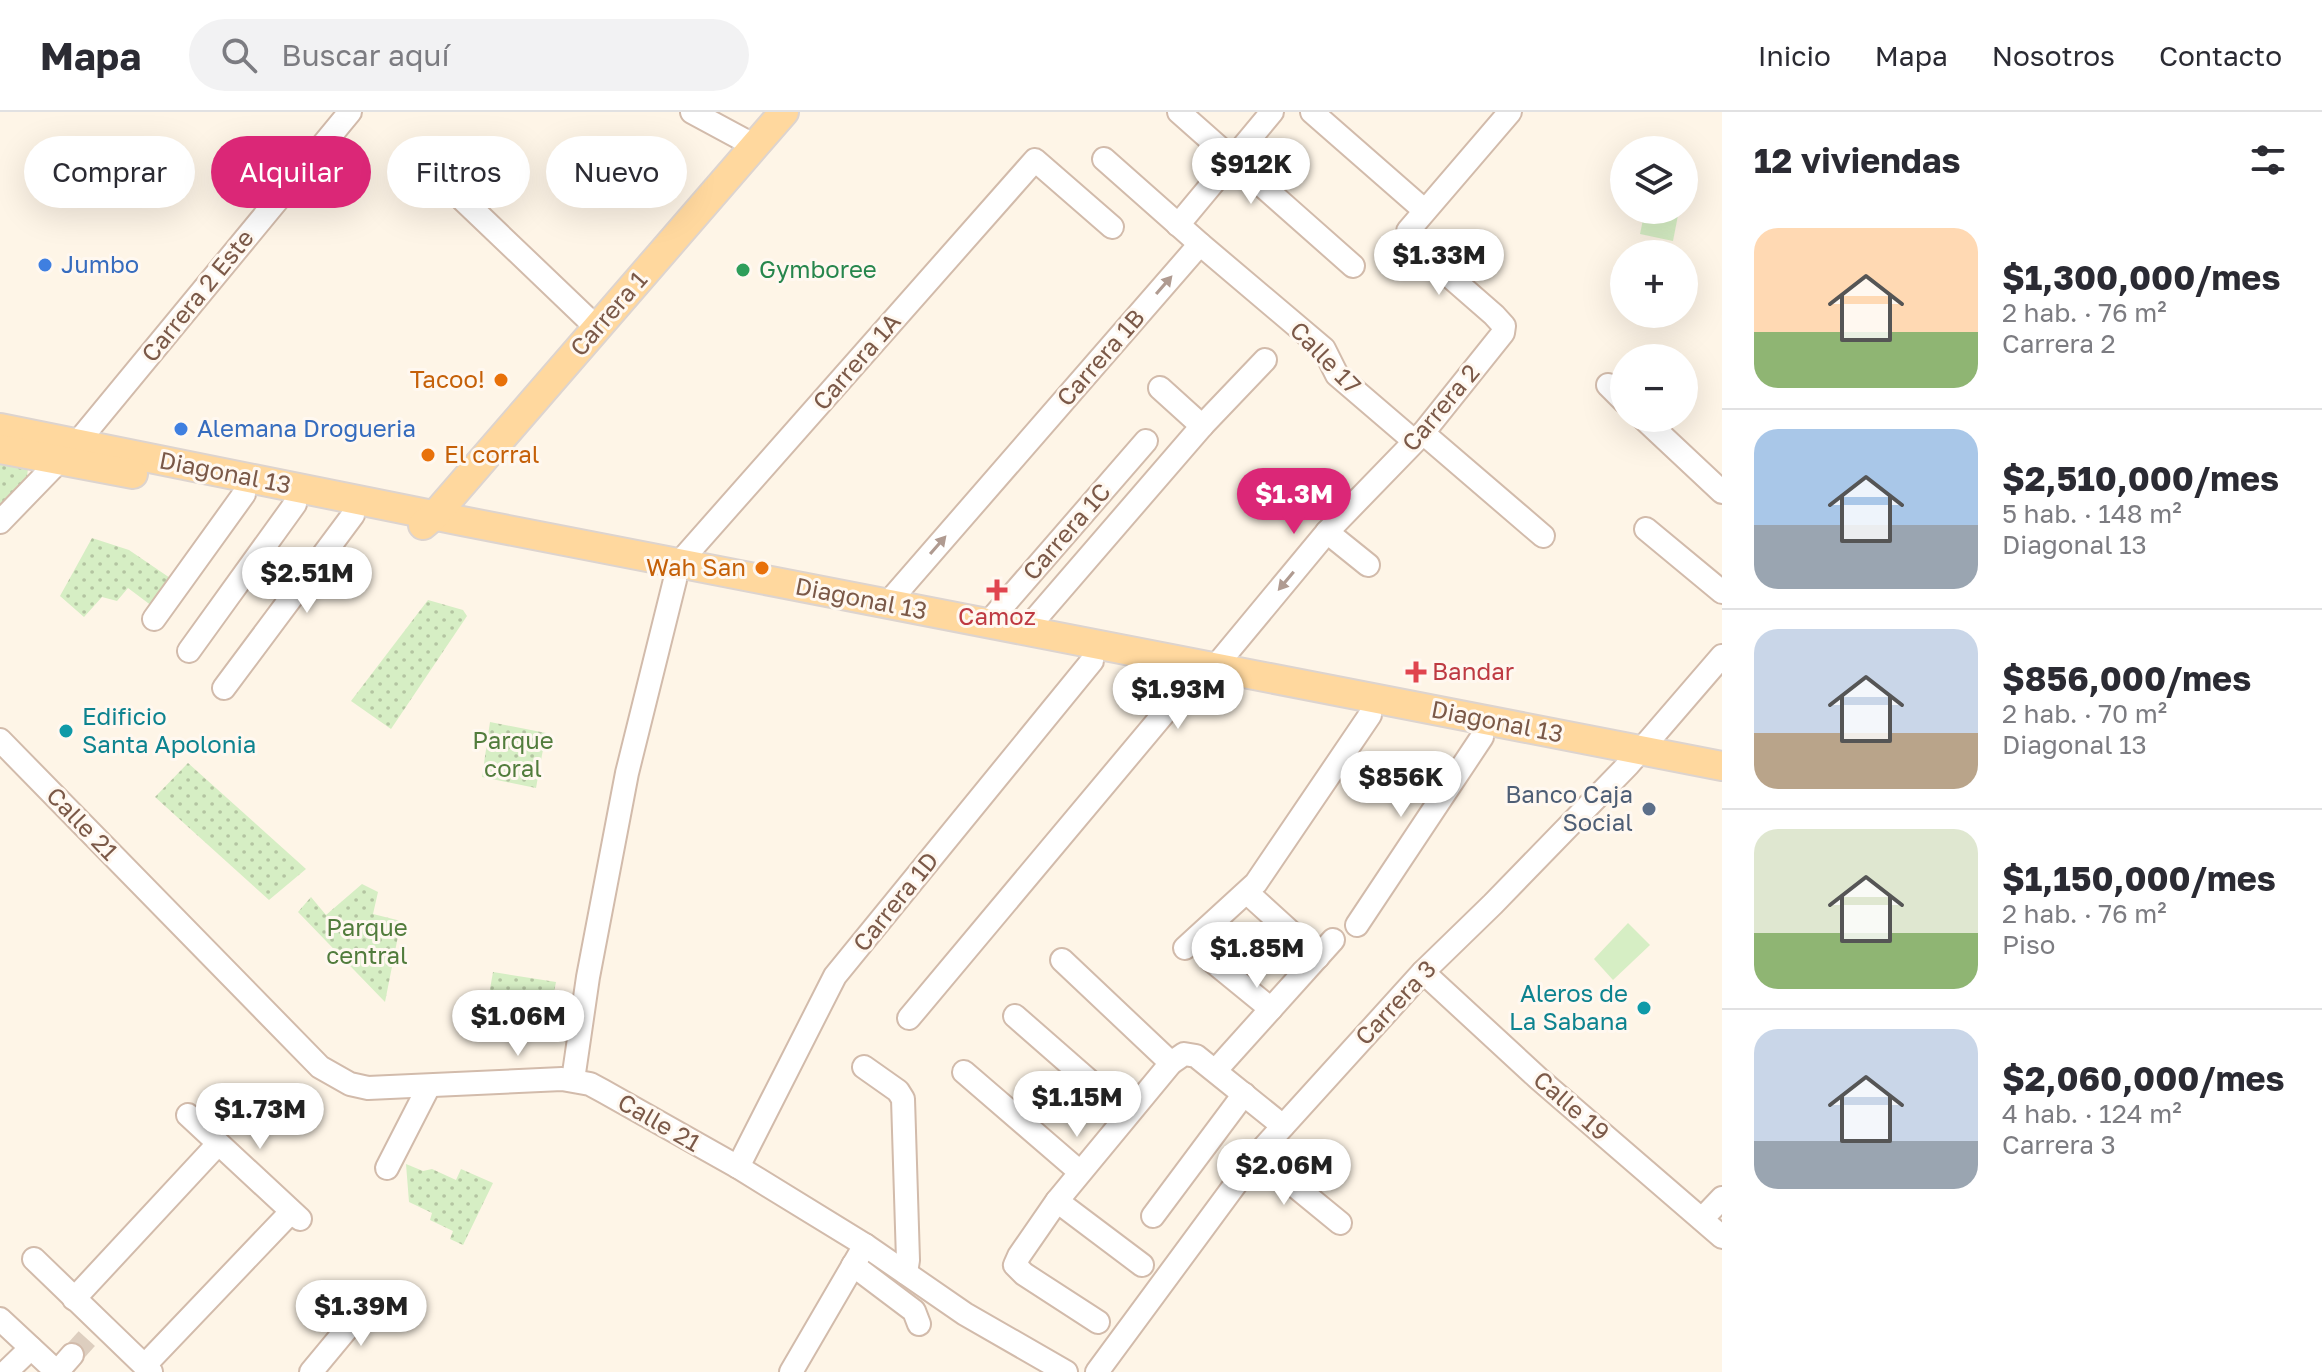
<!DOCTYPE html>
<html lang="es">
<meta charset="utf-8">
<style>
body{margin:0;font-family:"Golos Text",sans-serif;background:#f2f2f3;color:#2b2b33;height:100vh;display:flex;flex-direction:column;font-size:30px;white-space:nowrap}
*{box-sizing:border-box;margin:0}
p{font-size:26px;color:#7c7c81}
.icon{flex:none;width:44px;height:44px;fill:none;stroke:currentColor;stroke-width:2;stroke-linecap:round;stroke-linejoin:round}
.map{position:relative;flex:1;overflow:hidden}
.sheet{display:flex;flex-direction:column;background:#fff;width:600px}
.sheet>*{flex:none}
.top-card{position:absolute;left:24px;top:24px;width:760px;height:72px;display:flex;gap:16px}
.buttons{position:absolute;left:1610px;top:24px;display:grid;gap:16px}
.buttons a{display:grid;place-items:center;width:88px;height:88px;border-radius:50%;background:#fff;box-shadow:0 8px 32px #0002;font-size:40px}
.price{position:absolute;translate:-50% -68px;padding:0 18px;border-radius:28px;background:#fff;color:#222;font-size:26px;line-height:52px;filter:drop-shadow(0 2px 4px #0008)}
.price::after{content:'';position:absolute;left:50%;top:48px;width:24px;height:18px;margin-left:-12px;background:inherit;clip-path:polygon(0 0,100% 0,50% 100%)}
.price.on{background:#db2777;color:#fff}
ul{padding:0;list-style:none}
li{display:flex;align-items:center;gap:24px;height:200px;padding:0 32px}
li+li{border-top:2px solid #e1e1e2}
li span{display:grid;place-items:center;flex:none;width:224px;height:160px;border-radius:24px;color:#555}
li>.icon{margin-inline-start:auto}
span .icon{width:96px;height:96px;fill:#fffc;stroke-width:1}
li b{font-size:34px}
h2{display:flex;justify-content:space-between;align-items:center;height:96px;padding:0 32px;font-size:34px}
.pill{padding:0 28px;border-radius:36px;background:#fff;box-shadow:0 8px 32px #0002;font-size:28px;line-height:72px}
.pill.on{background:#db2777;color:#fff}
header{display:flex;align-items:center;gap:48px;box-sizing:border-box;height:112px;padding:0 40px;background:#fff;border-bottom:2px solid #e1e1e2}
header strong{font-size:38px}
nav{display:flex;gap:44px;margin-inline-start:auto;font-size:28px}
.search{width:560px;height:72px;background:#f2f2f3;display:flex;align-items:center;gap:20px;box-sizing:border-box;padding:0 28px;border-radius:44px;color:#7c7c81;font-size:30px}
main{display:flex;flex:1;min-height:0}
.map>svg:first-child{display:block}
.grass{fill:url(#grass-dots)}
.garden{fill:#d6eec4}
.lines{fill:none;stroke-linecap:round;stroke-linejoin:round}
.minor-tunnel{stroke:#ddcebf;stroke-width:22;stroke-dasharray:22 11;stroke-linecap:butt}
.minor-casing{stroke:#d2bbab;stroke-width:26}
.major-casing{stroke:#ddd4cf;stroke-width:32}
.minor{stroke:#fff;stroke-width:22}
.major{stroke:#ffd89e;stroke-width:28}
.oneway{fill:#b09b91}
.shop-dot{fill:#3f7fe0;stroke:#fff8f0;stroke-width:3}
.leisure-dot{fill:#2e9e5b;stroke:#fff8f0;stroke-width:3}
.food-dot{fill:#e8710a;stroke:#fff8f0;stroke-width:3}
.health-dot{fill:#e0444e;stroke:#fff8f0;stroke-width:3}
.culture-dot{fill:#0f9aa8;stroke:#fff8f0;stroke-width:3}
.service-dot{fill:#5c6f8a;stroke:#fff8f0;stroke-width:3}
.labels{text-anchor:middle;stroke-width:6;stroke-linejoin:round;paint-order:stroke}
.shop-label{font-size:24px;fill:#366cbe;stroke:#fff8f0;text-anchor:start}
.leisure-label{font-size:24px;fill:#27864d;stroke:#fff8f0;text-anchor:start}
.street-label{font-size:24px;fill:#7b5948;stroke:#fff8f0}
.food-label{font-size:24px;fill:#c56008;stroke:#fff8f0;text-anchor:end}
.health-label{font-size:24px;fill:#be3a42;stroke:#fff8f0}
.culture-label{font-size:24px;fill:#0d838f;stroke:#fff8f0;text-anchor:start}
.park-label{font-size:24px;fill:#517c3c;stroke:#fff8f0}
.service-label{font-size:24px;fill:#4e5e75;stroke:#fff8f0;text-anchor:end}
</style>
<header>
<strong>Mapa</strong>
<div class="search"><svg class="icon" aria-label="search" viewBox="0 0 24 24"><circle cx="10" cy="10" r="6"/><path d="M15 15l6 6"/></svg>Buscar aquí</div>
<nav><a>Inicio</a><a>Mapa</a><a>Nosotros</a><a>Contacto</a></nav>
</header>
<main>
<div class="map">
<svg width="1722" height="1260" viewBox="0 0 1722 1260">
<defs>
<pattern id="grass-dots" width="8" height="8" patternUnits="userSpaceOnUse" patternTransform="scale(2)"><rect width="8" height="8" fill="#d6eec4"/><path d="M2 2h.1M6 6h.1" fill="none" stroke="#b3c4a1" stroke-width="1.8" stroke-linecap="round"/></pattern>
</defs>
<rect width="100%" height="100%" fill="#fef5e7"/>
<g class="grass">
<path d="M0 347 23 351 28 357 27 364 0 393Z"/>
<path d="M92 426 129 438 173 468 152 494 128 476 117 489 102 485 84 505 60 484Z"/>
<path d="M428 488 463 498 467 504 391 617 351 589Z"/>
<path d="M490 610 546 621 536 676 482 665Z"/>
<path d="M188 651 306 757 269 788 155 685Z"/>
<path d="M362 772 378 780 373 802 401 809 385 890 298 800 311 785 326 803Z"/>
<path d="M493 860 556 870 551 895 570 899 568 917 522 906 519 914 485 906Z"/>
<path d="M406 1052 423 1059 432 1057 456 1068 461 1057 493 1071 463 1133 450 1127 453 1119 430 1108 432 1101 409 1090Z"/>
</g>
<g class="garden">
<path d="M1645 98H1679L1673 129 1640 122Z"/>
<path d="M1628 811 1650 833 1613 868 1594 847Z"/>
</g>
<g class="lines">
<path class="minor-tunnel" d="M72 1243 92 1221"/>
<defs>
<g id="minor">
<path d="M692 0 755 34"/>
<path d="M1179 0 1353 154"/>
<path d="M1312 0 1424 98"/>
<path d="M1104 47 1200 132 1324 237 1337 263 1414 329"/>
<path d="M459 84 597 216"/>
<path d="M1178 113 1272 0"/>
<path d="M1608 273 1624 289"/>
<path d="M1160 276 1202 314"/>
<path d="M1643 306 1722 380"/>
<path d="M1423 321 1543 424"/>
<path d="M77 331 350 0"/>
<path d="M0 410 60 348"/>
<path d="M1646 417 1722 480"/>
<path d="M1327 420 1368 453"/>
<path d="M679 451 1035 48 1112 115"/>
<path d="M887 492 1200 132"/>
<path d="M154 507 244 382"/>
<path d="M988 511 1146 329"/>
<path d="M1025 519 1202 314 1265 248"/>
<path d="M189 539 295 392"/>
<path d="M1215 555 1327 420 1423 321 1503 221 1504 214 1494 203 1416 135 1409 126 1408 119 1510 0"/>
<path d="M224 576 353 403"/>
<path d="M0 628 320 955 350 972 368 976 562 967 590 972 603 979 738 1055 865 1133 965 1202 1066 1260"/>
<path d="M1252 785 1318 845"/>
<path d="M1357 813 1482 625"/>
<path d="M1185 836 1256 771 1370 603"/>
<path d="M1062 848 1171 951"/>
<path d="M1211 848 1271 897"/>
<path d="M1423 860 1539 967 1722 1125"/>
<path d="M1015 904 1127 1002"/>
<path d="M909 906 1192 568"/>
<path d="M864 955 898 979 903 987 908 1148 906 1161"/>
<path d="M1216 958 1333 828"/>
<path d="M964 960 1080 1060"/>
<path d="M573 968 588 865 627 661 675 468"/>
<path d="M188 1003 300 1107"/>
<path d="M1257 1043 1340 1111"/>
<path d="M738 1055 835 864 1092 549"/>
<path d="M387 1056 429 974"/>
<path d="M1057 1089 1142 1153"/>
<path d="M1153 1104 1244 982"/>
<path d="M1702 1107 1722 1086"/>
<path d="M34 1147 151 1260"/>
<path d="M853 1153 914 1199 919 1212"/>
<path d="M74 1187 218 1032"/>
<path d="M0 1207 57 1260"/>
<path d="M1098 1210 1024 1162 1015 1153 1019 1144 1057 1089 1171 951 1184 942 1196 944 1283 1014"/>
<path d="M145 1253 291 1100"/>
<path d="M6 1260 31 1236"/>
<path d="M57 1260 72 1243"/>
<path d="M311 1260 375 1183"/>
<path d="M791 1260 865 1133"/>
<path d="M1097 1260 1257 1043 1423 860 1493 792 1628 653 1722 544"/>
</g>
<g id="major">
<path d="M0 316 462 409 1722 654"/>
<path d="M0 337 133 362"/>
<path d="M423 413 435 403 784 0"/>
</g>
</defs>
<use href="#minor" class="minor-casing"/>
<use href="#major" class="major-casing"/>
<use href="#minor" class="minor"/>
<use href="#major" class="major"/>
</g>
<defs><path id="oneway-solid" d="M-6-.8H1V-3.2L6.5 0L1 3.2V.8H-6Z" transform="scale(2)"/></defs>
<g class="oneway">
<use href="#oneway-solid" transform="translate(1164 173) rotate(-49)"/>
<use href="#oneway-solid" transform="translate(938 433) rotate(-49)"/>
<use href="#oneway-solid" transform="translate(1286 469) rotate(130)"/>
</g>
<g class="shop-dot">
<circle cx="45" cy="153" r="8"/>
<circle cx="181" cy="317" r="8"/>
</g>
<circle class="leisure-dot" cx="743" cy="158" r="8"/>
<g class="food-dot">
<circle cx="501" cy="268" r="8"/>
<circle cx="428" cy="343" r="8"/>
<circle cx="762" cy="456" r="8"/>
</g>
<g class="health-dot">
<path d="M993 466h8v8h8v8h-8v8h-8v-8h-8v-8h8z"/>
<path d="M1412 548h8v8h8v8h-8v8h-8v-8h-8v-8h8z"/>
</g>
<g class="culture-dot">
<circle cx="66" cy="619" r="8"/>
<circle cx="1644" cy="896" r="8"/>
</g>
<circle class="service-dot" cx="1649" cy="697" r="8"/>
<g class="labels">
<g class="shop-label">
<text x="61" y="161">Jumbo</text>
<text x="197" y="325">Alemana Drogueria</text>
</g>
<g class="leisure-label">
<text x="759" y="166">Gymboree</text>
</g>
<g class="street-label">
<text transform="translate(198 184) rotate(-51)" y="8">Carrera 2 Este</text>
<text transform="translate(609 202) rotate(-49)" y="8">Carrera 1</text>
<text transform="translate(1101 246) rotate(-49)" y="8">Carrera 1B</text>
<text transform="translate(1325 246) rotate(46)" y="8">Calle 17</text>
<text transform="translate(857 250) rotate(-49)" y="8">Carrera 1A</text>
<text transform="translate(1441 296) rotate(-50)" y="8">Carrera 2</text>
<text transform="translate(225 361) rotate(11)" y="8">Diagonal 13</text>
<text transform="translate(1067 420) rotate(-49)" y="8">Carrera 1C</text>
<text transform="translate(861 487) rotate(11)" y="8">Diagonal 13</text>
<text transform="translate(1497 610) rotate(11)" y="8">Diagonal 13</text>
<text transform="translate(82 712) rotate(46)" y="8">Calle 21</text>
<text transform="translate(896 790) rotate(-51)" y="8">Carrera 1D</text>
<text transform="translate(1396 891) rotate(-47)" y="8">Carrera 3</text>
<text transform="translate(1571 994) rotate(41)" y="8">Calle 19</text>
<text transform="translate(659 1011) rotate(30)" y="8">Calle 21</text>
</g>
<g class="food-label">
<text x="485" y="276">Tacoo!</text>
<text x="444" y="351" text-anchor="start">El corral</text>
<text x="746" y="464">Wah San</text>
</g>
<g class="health-label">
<text x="997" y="513">Camoz</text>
<text x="1432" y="568" text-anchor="start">Bandar</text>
</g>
<g class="culture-label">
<text x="82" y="613">Edificio<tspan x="82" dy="28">Santa Apolonia</tspan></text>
<text x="1628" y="890" text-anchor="end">Aleros de<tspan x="1628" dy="28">La Sabana</tspan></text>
</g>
<g class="park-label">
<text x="513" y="637">Parque<tspan x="513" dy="28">coral</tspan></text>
<text x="367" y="824">Parque<tspan x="367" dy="28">central</tspan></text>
</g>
<g class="service-label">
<text x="1633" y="691">Banco Caja<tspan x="1633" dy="28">Social</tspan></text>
</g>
</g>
</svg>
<div class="buttons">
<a><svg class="icon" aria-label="layers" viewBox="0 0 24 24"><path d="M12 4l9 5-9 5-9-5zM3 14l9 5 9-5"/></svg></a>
<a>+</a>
<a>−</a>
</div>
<b class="price" style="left:1251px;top:94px">$912K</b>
<b class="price" style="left:1439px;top:185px">$1.33M</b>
<b class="price on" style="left:1294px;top:424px">$1.3M</b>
<b class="price" style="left:307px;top:503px">$2.51M</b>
<b class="price" style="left:1178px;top:619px">$1.93M</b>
<b class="price" style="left:1401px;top:707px">$856K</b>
<b class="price" style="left:1257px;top:878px">$1.85M</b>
<b class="price" style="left:518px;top:946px">$1.06M</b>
<b class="price" style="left:1077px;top:1027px">$1.15M</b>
<b class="price" style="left:260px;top:1039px">$1.73M</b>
<b class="price" style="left:1284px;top:1095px">$2.06M</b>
<b class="price" style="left:361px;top:1236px">$1.39M</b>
<div class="top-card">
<a class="pill">Comprar</a>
<a class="pill on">Alquilar</a>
<a class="pill">Filtros</a>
<a class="pill">Nuevo</a>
</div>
</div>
<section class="sheet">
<h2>12 viviendas<svg class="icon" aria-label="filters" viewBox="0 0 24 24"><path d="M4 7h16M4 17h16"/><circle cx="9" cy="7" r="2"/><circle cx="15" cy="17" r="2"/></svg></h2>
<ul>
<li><span style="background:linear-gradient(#ffd9b3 65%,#8fb573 0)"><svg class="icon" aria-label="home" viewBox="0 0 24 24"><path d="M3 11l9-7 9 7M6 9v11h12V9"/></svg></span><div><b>$1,300,000/mes</b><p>2 hab. · 76 m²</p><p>Carrera 2</p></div></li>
<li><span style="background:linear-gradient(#a9c7e8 60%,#9aa5b1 0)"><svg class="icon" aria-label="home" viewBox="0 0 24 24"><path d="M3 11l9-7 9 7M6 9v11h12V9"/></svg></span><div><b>$2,510,000/mes</b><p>5 hab. · 148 m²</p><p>Diagonal 13</p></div></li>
<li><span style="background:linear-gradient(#c9d6e8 65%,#b9a48a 0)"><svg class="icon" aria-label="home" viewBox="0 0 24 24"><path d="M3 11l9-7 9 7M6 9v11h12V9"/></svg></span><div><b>$856,000/mes</b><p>2 hab. · 70 m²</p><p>Diagonal 13</p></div></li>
<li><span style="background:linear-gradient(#dfe7d0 65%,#8fb573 0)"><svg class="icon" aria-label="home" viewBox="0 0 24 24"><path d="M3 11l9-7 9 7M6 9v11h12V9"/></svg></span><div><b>$1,150,000/mes</b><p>2 hab. · 76 m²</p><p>Piso</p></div></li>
<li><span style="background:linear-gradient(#c9d6e8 70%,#9aa5b1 0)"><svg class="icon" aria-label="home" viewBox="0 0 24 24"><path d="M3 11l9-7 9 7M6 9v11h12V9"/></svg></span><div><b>$2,060,000/mes</b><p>4 hab. · 124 m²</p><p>Carrera 3</p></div></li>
</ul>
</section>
</main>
